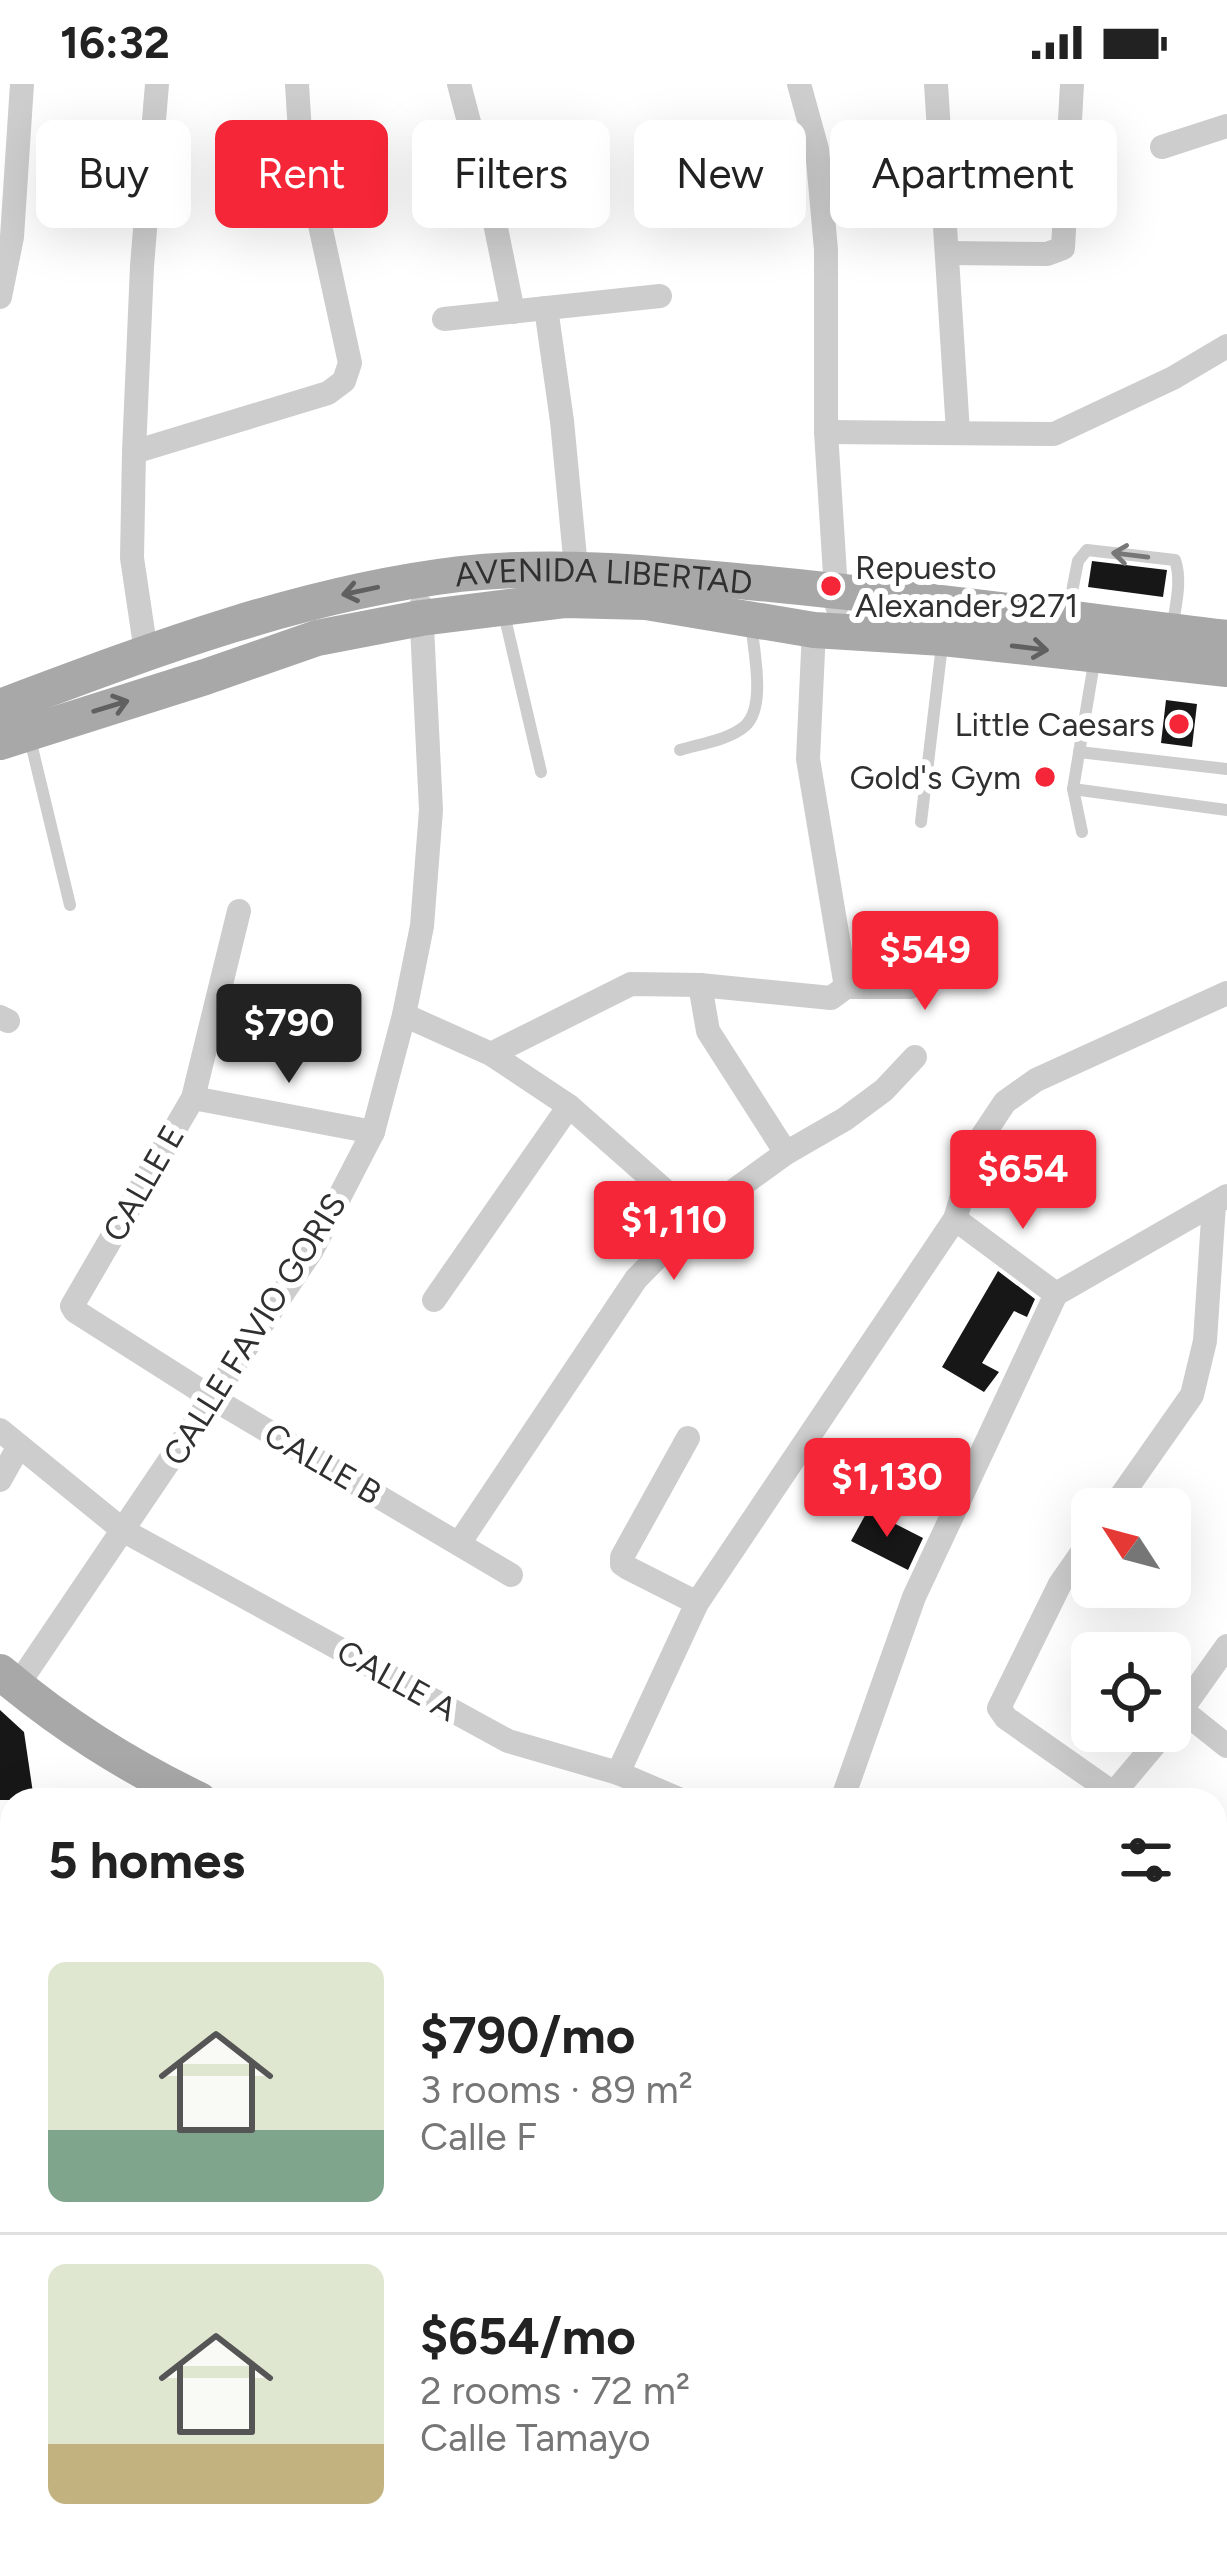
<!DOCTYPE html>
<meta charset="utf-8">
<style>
body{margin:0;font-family:Figtree,sans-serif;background:#f2f2f2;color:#222;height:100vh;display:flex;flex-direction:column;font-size:45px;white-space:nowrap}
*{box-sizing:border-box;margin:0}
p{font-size:39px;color:#767676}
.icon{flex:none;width:66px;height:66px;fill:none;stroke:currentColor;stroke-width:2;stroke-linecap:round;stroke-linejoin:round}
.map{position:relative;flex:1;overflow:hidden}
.panel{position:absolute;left:0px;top:1704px;width:1227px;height:771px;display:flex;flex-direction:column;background:#fff;border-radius:36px 36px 0 0;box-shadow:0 12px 48px #0002}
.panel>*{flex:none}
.top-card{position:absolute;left:36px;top:36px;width:1155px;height:108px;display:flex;gap:24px}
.needle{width:78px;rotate:306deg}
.controls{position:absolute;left:1071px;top:1404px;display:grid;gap:24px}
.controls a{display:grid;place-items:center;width:120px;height:120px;border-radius:18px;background:#fff;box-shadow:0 12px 48px #0002;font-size:60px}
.price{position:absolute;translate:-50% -102px;padding:0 27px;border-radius:12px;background:#f42637;color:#fff;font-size:39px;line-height:78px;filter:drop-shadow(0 3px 6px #0008)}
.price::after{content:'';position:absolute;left:50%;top:72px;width:36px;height:27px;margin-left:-18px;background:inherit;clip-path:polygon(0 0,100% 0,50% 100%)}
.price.on{background:#222;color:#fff}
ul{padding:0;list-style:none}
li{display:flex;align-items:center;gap:36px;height:300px;padding:0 48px}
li+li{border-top:3px solid #e0e0e0}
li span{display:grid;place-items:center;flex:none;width:336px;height:240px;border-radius:18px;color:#555}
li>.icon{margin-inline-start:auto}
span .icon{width:144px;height:144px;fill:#fffc;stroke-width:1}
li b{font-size:51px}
h2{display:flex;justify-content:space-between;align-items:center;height:144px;padding:0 48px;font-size:51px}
.tag{padding:0 42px;border-radius:18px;background:#fff;box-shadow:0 12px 48px #0002;font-size:42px;line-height:108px}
.tag.on{background:#f42637;color:#fff}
.status{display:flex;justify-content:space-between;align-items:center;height:84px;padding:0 60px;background:#fff;direction:ltr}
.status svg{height:33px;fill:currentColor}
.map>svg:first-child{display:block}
.building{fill:#171717}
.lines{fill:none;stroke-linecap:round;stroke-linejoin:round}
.lane{stroke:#cdcdcd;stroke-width:12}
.street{stroke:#cdcdcd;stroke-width:24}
.primary{stroke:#a8a8a8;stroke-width:36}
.oneway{stroke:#777}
.oneway2{stroke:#606060}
.poi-dot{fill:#f42637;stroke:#fff;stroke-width:4.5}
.labels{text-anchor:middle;stroke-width:12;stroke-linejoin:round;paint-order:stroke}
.poi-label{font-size:33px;fill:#303030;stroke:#fff;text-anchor:end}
.street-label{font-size:33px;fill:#303030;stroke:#fff}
</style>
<div class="status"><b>16:32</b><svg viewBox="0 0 49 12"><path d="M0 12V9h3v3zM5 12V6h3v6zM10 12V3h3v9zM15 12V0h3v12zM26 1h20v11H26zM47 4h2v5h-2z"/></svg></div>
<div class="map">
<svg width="1227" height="2473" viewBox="0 0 1227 2473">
<rect width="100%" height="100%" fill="#fff"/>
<g class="building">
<path d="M1092 477 1167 486 1163 513 1088 503Z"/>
<path d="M1166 616 1197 620 1192 663 1161 659Z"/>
<path d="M998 1187 1035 1215 1027 1233 1014 1227 982 1279 999 1288 984 1308 942 1283Z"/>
<path d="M868 1426 923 1454 908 1486 851 1457Z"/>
<path d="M0 1626 24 1648 33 1709 26 1716H0Z"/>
</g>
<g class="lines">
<g class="lane">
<path d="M1068 528 1078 477 1087 466 1175 476C1182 496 1176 519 1173 540"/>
<path d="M504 530 541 688"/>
<path d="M30 655 70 821"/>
<path d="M680 666C699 660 729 656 745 642 767 622 753 566 751 537"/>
<path d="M1079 668 1227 685"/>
<path d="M1073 705 1227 726"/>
<path d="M921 738 942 561"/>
<path d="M1082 748 1073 705 1095 573"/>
<path d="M1106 2463 1108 2473"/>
</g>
<g class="street">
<path d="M459 0 493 129 513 228"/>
<path d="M799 0 817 65 826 166V348L837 522"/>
<path d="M936 0 958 348"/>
<path d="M1162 63 1227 42"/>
<path d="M948 169 1047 170 1063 164 1072 0"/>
<path d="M0 213 12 153 22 0"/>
<path d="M546 224 562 337 576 484"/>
<path d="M444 235 660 212"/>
<path d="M826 348 1054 350 1173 294 1227 262"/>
<path d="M134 368 328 309 344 297 350 279 300 49 297 0"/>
<path d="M146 568 132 474 134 368 142 182 157 0"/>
<path d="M239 827 193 1014 72 1222 75 1227 212 1314 511 1491"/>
<path d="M700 901 708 947 786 1069"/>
<path d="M846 903H910L918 899 966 858"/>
<path d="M404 931 491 970 569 1022 696 1134"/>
<path d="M0 933 8 937"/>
<path d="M491 970 631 900 700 901 831 914 846 903 808 675 814 546"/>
<path d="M193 1014 373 1048"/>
<path d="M955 1135 1056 1210"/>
<path d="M434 1216 569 1022"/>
<path d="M0 1346 124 1447 508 1657 618 1689 681 1716"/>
<path d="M688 1354 622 1473V1480L628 1484 697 1519"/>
<path d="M0 1396 19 1362"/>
<path d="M1112 1425 1192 1311 1205 1257 1214 1120"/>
<path d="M1092 1454 1060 1500 999 1624 1006 1634 1113 1709"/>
<path d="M460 1458 636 1195 696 1134 786 1069 845 1035 884 1006 915 973"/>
<path d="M17 1602 312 1166 373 1048 404 931 422 842 431 726 421 522"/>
<path d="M1183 1627 1227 1662"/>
<path d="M1170 1642 1227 1562"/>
<path d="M618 1689 697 1519 955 1135 979 1057 1005 1018 1036 996 1227 909"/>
<path d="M842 1716 914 1513 1056 1210 1227 1112"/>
<path d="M1108 1716 1166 1647"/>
<path d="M0 2295 12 2296"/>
<path d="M0 2412 12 2414"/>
<path d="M299 2463 313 2473"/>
<path d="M55 2473 59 2463"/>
<path d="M228 2473 233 2463"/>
</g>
<g class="primary">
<path id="s1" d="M0 623C149 567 301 509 460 490 560 479 659 490 759 499 915 514 1071 535 1227 554"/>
<path d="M0 658 205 593 317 554 421 534 566 516 646 518 814 546 943 554 1227 585"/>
<path d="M0 1588C63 1641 125 1680 199 1716"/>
<path d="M1215 2174 1227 2172"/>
<path d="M811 2473 816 2463"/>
</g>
</g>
<defs><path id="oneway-shaft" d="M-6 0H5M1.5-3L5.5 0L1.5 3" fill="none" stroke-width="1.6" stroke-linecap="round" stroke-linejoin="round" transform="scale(3)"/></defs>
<use class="oneway" href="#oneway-shaft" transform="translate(1130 471) rotate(-173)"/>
<g class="oneway2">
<use href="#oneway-shaft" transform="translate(360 507) rotate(168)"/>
<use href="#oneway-shaft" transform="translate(1030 564) rotate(7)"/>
<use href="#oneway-shaft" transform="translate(111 622) rotate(-17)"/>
</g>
<g class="poi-dot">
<circle cx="831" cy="502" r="12"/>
<circle cx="1179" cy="640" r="12"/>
<circle cx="1045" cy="693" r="12"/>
</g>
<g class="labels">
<g class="poi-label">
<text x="855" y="495" text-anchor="start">Repuesto<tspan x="855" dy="38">Alexander 9271</tspan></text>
<text x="1155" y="652">Little Caesars</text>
<text x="1021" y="705">Gold's Gym</text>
</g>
<g class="street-label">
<text dy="12" stroke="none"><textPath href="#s1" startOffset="624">AVENIDA LIBERTAD</textPath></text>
<text transform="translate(143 1099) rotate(-60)" y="12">CALLE E</text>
<text transform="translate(254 1245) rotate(-58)" y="12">CALLE FAVIO GORIS</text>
<text transform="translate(323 1379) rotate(30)" y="12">CALLE B</text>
<text transform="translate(397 1596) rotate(29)" y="12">CALLE A</text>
</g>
</g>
</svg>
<div class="controls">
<a><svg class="needle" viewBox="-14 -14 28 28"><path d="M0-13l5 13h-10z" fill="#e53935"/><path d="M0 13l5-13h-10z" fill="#767676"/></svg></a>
<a><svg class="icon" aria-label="locate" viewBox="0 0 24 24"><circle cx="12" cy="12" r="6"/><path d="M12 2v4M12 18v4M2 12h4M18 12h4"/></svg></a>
</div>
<b class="price" style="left:925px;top:929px">$549</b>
<b class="price on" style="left:289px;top:1002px">$790</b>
<b class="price" style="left:1023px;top:1148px">$654</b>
<b class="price" style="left:674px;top:1199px">$1,110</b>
<b class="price" style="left:887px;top:1456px">$1,130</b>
<div class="top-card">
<a class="tag">Buy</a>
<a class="tag on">Rent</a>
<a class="tag">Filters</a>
<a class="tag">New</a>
<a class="tag">Apartment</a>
</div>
<section class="panel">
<h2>5 homes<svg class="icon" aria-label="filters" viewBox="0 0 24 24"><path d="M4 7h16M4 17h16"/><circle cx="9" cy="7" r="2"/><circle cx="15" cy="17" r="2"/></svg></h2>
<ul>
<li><span style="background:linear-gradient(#dfe7d0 70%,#7fa58c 0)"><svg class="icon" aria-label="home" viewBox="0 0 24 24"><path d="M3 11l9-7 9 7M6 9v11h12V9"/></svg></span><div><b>$790/mo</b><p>3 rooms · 89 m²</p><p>Calle F</p></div></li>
<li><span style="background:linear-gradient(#dfe7d0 75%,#c2b280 0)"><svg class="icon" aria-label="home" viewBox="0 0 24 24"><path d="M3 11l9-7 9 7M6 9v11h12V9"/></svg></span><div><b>$654/mo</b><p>2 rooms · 72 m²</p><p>Calle Tamayo</p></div></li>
</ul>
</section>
</div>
